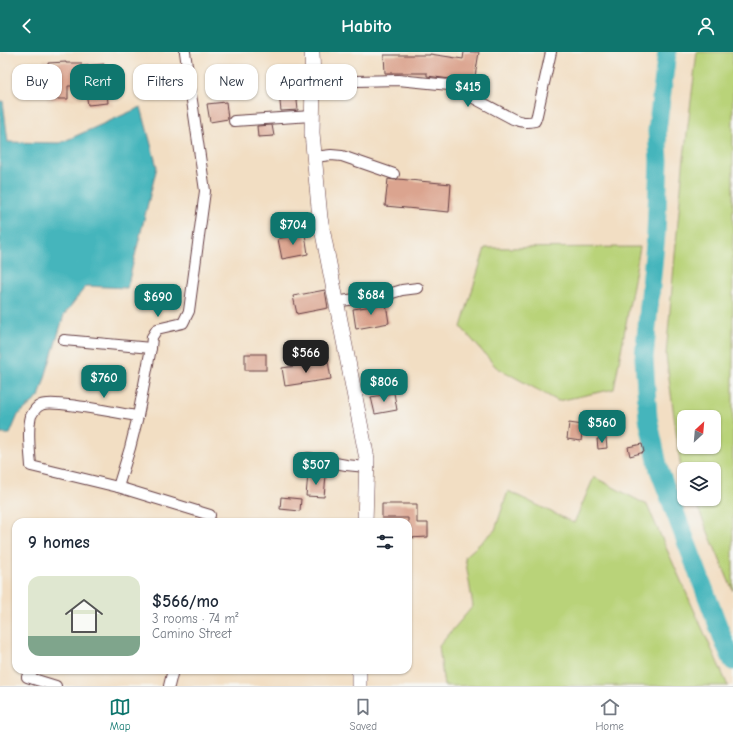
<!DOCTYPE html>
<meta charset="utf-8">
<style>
body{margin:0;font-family:"Comic Neue",sans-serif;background:#f6f6f7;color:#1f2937;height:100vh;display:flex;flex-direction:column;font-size:15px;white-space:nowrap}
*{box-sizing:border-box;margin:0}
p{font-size:13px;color:#747a83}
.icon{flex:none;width:22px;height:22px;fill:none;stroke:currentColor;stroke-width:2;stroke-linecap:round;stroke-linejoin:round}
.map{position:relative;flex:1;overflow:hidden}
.side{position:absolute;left:12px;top:466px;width:400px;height:156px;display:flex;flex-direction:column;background:#fff;border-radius:12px;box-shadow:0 1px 3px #0004}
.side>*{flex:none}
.guide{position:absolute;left:12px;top:12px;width:400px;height:36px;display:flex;gap:8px}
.needle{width:26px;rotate:26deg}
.fabs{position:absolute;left:677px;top:358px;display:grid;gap:8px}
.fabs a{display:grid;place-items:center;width:44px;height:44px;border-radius:8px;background:#fff;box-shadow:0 1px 3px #0004;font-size:20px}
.price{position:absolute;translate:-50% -34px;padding:0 9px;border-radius:8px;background:#0f766e;color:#fff;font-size:13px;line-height:26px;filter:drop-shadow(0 1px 2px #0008)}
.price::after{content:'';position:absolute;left:50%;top:24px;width:12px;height:9px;margin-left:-6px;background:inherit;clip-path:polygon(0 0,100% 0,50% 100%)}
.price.on{background:#222;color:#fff}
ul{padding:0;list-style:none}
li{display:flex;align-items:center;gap:12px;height:100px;padding:0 16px}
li+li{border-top:1px solid #e0e1e3}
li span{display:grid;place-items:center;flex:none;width:112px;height:80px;border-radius:12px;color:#555}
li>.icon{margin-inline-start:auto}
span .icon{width:48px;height:48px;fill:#fffc;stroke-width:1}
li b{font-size:17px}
h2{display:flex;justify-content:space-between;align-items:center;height:48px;padding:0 16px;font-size:17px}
.chip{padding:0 14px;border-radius:12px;background:#fff;box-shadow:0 1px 3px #0004;font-size:14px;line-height:36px}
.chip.on{background:#0f766e;color:#fff}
header{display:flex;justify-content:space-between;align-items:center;height:52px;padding:0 16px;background:#0f766e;color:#fff;font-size:18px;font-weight:700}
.dock{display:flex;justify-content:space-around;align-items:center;height:56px;border-top:1px solid #e0e1e3;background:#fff;font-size:11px;color:#747a83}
.dock a{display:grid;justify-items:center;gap:2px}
.dock .on{color:#0f766e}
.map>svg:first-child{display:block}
.built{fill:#e8cfb5}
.green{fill:#b9d379;stroke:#827952;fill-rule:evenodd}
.water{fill:#45b5bc;stroke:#486a74}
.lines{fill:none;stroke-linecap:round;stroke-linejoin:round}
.river{stroke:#45b5bc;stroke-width:19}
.building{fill:#dba48f}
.street-casing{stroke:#633c42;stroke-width:12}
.secondary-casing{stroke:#633c42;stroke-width:16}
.street{stroke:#fff;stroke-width:10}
.secondary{stroke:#fff;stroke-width:15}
</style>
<header><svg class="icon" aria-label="back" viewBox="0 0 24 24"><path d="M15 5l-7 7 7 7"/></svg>Habito<svg class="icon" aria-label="person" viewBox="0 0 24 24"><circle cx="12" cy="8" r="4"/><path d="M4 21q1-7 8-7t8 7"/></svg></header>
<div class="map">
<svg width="733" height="634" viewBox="0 0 733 634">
<rect width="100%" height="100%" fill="#f6f6f2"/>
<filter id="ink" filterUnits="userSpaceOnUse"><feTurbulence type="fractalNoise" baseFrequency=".025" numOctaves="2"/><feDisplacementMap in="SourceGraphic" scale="8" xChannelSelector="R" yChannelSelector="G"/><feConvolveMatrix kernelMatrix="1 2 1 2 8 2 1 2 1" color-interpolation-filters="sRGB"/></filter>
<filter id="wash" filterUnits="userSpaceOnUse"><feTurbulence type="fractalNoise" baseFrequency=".012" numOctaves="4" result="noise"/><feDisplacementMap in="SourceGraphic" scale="16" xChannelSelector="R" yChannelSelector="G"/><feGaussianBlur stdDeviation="0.9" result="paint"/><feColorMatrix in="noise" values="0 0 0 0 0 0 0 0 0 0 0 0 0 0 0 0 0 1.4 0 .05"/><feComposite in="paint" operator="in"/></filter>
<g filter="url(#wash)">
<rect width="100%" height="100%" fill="#f2dec3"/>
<path class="built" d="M43 7 107 10 113 54 85 55 84 47 47 50Z"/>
<g class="green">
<path d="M697 0H733V539L694 447H714V417H684V424L681 418 666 303 683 114ZM684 365H714V395H684Z"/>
<path d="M640 195 614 337 558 349 496 315 461 275 485 196Z"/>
<path d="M594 425 647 453 728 634H444L439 594 473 554 465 505 495 478 508 439 574 471Z"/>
</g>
<path class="water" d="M0 49H3L8 90 60 91 141 55 157 115 127 236 86 234 64 263 39 345 18 363 10 382H0Z"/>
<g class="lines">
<path class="river" d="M667 0 657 79 659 109 656 182 644 306 648 366 659 418 725 592 733 609"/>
</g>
<g id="blocks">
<g class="building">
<path d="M464 0H479L474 31 450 27 427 24V21H385L384 3H430V2L463 7Z"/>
<path d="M66 10V11H81V14L104 12 108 51 88 53 85 34H68V47H51L48 11Z"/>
<path d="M296 40 298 58 281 59 279 41Z"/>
<path d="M226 50 228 67 210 70 207 52Z"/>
<path d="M272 73 274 84 258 85 257 74Z"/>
<path d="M388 127 395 128 398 127 451 132 449 160 385 154Z"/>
<path d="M305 182 308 202 282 207 278 187Z"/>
<path d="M325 238 328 256 297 262 293 244Z"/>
<path d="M386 252 389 271 356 277 353 257Z"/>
<rect x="245" y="302" width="21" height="16"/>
<path d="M328 309 331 327 285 334 282 316Z"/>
<path d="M394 341 397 358 375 362 371 345Z"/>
<path d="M569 371 583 373 581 389 567 387Z"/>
<path d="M606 386 607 396 598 397 597 387Z"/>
<path d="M642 392 644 400 630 404 628 395Z"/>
<path d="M308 422 326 423 324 445 306 444Z"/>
<path d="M281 445 301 447 300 459 280 457Z"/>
<path d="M382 452H417V471H428V485L408 486V466H382Z"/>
</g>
</g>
</g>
<g filter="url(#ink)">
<use href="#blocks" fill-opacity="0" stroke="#633c42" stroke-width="1"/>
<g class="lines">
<defs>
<g id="street">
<path d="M185 0 205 139 189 259 183 271 157 277 152 285 151 296 138 364 130 396 118 435 210 463 208 470"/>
<path d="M313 30 398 28 449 33 513 67C521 70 526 71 535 69L537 63 551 0"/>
<path d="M234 69 312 64"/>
<path d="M314 105 331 103 342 104 394 122"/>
<path d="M335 250 389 242 402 238 418 236"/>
<path d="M64 288 151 296"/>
<path d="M308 406 346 413 366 415"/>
<path d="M118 435 31 414C30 398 27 379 31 364 33 360 36 355 41 353 53 347 121 362 138 364"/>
<path d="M27 625 56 634"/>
<path d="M169 634 173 618"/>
</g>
<g id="secondary">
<path d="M312 0 313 30 312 81 320 166 367 407 365 470"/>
<path d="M359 634V618"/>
</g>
</defs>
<use href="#street" class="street-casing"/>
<use href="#secondary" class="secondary-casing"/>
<use href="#street" class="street"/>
<use href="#secondary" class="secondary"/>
</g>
</g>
</svg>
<div class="fabs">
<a><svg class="needle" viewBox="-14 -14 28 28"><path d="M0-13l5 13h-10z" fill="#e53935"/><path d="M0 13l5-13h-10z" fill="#747a83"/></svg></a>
<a><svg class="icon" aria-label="layers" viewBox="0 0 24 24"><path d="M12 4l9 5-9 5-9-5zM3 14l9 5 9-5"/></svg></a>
</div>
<b class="price" style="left:468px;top:56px">$415</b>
<b class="price" style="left:293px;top:194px">$704</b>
<b class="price" style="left:371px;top:264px">$684</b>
<b class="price" style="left:158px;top:266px">$690</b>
<b class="price on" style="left:306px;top:322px">$566</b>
<b class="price" style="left:104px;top:347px">$760</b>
<b class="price" style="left:384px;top:351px">$806</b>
<b class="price" style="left:602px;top:392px">$560</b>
<b class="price" style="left:316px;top:434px">$507</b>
<div class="guide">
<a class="chip">Buy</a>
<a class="chip on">Rent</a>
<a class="chip">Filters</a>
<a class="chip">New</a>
<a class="chip">Apartment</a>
</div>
<section class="side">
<h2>9 homes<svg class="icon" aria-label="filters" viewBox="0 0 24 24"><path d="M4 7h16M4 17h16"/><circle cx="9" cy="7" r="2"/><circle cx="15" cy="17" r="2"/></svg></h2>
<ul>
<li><span style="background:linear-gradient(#dfe7d0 75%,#7fa58c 0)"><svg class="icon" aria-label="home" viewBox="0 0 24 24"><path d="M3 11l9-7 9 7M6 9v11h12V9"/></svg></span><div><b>$566/mo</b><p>3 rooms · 74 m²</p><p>Camino Street</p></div></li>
</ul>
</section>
</div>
<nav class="dock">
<a class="on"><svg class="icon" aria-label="map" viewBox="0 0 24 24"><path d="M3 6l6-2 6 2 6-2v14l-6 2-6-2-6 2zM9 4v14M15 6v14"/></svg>Map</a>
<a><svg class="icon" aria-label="saved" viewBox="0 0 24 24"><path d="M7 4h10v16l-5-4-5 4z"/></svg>Saved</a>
<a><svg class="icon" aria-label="home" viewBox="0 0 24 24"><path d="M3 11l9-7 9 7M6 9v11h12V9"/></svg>Home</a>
</nav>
